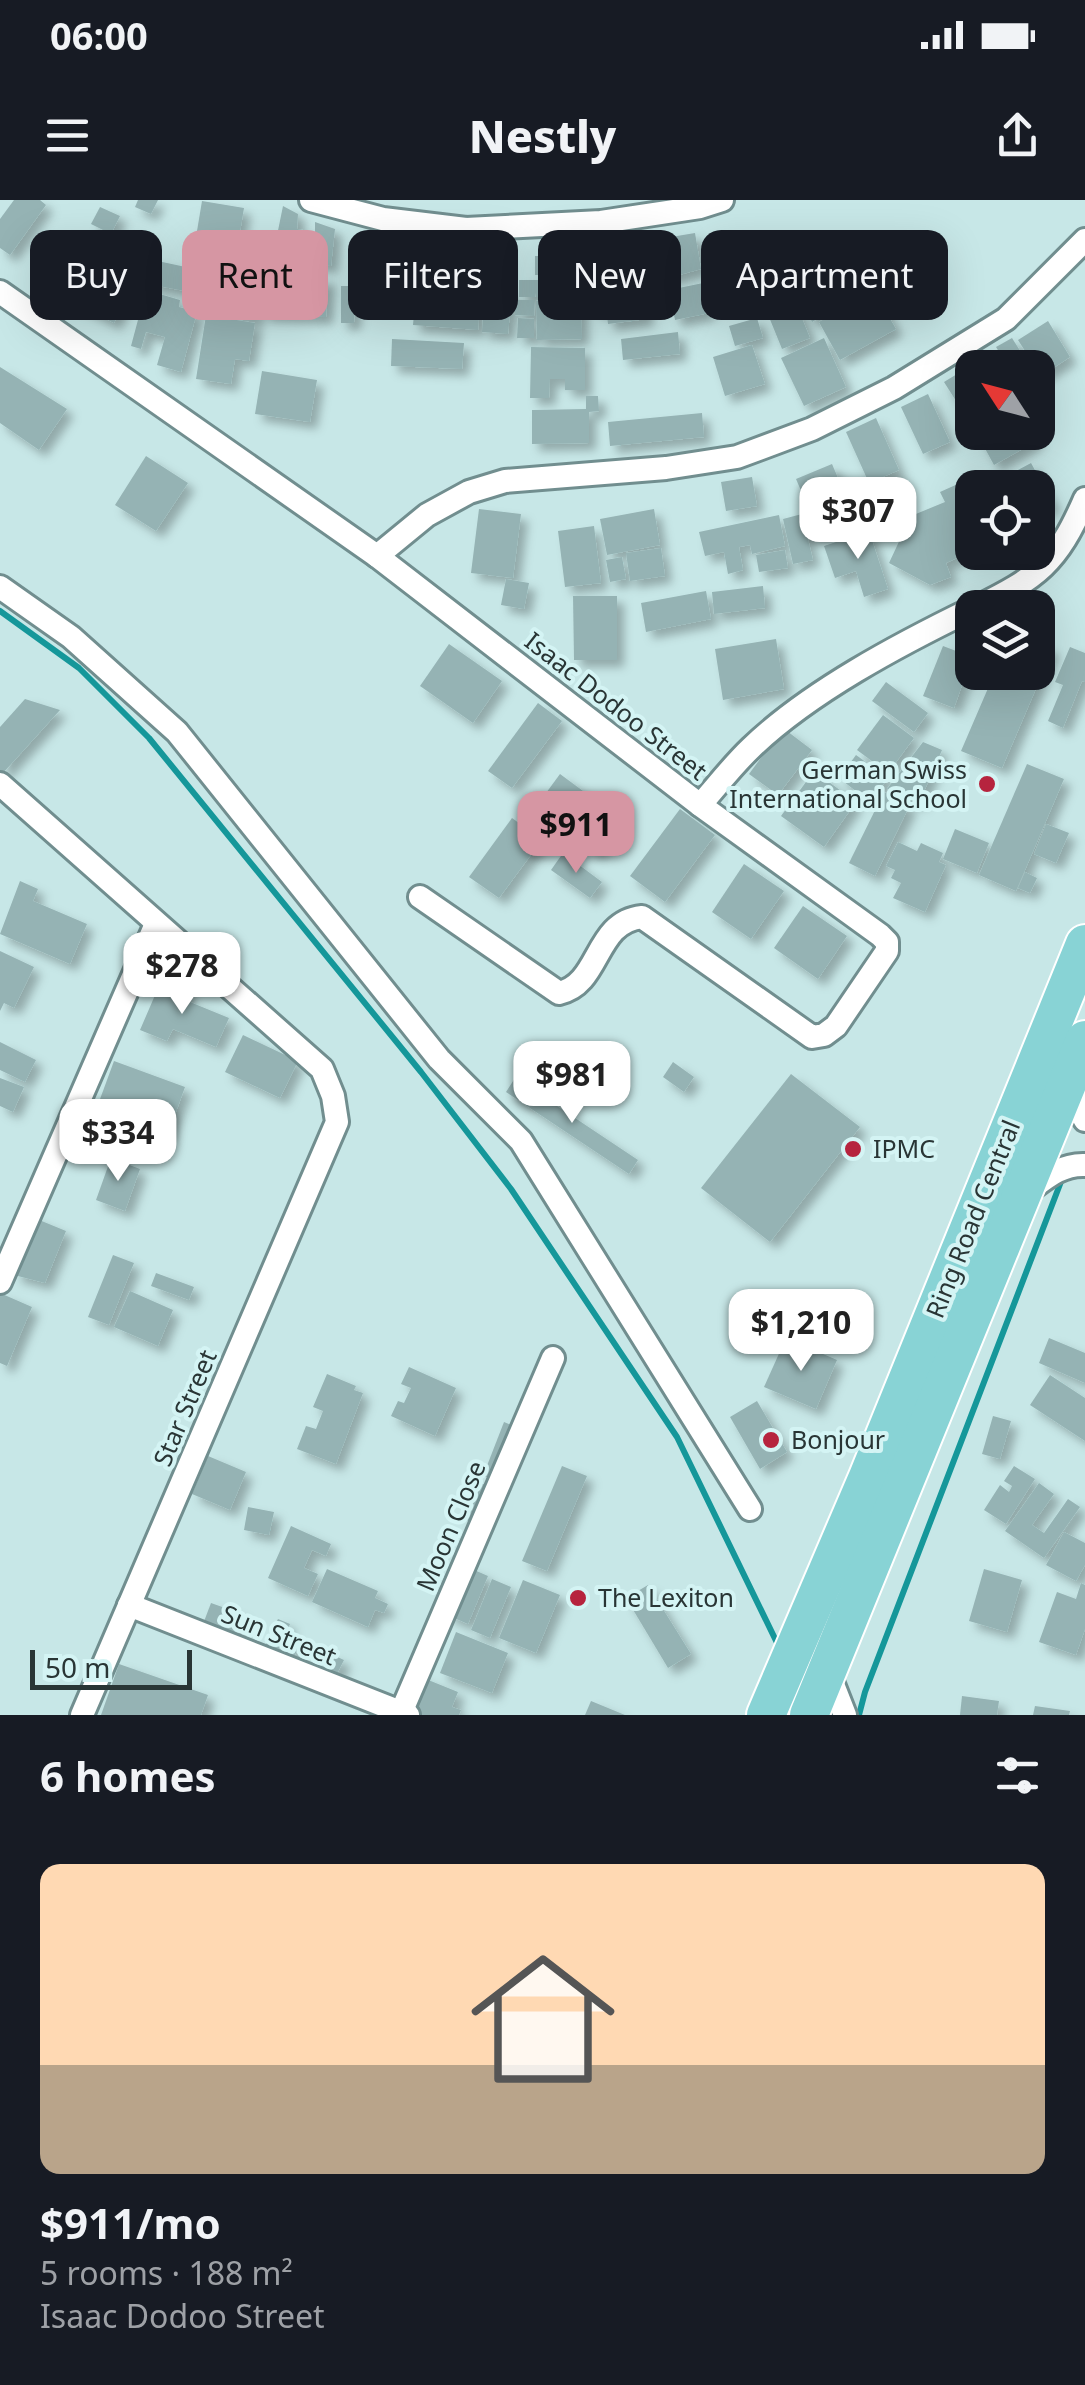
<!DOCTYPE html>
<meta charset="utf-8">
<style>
body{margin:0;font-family:"Noto Sans",sans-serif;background:#20242c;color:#f1f3f6;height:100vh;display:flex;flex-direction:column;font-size:38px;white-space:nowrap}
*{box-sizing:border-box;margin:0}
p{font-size:32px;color:#9ea1a6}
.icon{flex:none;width:55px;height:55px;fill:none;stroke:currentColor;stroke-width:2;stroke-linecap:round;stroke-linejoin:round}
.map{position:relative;height:1515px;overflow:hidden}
.drawer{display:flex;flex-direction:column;background:#171b24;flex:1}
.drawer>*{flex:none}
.banner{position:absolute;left:30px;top:30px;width:1025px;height:90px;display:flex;gap:20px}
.needle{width:65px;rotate:306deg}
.controls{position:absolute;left:955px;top:150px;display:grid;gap:20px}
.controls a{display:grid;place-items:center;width:100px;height:100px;border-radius:20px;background:#171b24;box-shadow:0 10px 40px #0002;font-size:50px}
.scale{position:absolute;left:30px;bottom:25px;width:162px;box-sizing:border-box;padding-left:10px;border:5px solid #293535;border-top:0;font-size:28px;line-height:35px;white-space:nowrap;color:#293535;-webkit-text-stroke:8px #d4f4f4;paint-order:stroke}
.price{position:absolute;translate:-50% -85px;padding:0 22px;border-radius:20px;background:#fff;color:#222;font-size:32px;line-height:65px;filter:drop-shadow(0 2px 5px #0008)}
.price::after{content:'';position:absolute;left:50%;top:60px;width:30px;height:22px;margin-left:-15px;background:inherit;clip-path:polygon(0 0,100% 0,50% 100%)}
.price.on{background:#d696a3;color:#111}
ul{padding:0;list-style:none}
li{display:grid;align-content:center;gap:20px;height:530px;padding:0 40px}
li+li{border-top:2px solid #363941}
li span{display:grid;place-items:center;height:310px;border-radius:20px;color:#555}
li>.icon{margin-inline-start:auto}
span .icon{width:180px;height:180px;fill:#fffc;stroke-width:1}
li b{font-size:42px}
h2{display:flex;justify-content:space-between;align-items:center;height:120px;padding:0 40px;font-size:42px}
.chip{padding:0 35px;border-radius:20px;background:#171b24;box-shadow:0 10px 40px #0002;font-size:35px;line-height:90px}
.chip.on{background:#d696a3;color:#111}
.status{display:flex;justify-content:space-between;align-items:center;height:70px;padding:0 50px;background:#171b24;direction:ltr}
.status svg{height:28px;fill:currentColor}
header{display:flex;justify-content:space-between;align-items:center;height:130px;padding:0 40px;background:#171b24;font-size:45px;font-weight:800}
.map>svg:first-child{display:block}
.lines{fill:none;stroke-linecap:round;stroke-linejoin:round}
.stream{stroke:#15979a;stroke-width:6}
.building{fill:#95b3b4;filter:url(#shadow)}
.minor-casing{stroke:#718e8f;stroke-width:28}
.primary-casing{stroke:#fff;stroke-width:42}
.minor{stroke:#fff;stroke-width:22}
.primary{stroke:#88d3d5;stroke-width:38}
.poi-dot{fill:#b6243e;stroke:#d4f4f4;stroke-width:4}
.labels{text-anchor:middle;stroke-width:8;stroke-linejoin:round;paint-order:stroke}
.street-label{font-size:25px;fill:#293535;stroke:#d4f4f4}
.poi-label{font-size:25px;fill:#293535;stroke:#d4f4f4;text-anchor:start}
</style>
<div class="status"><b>06:00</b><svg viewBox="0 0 49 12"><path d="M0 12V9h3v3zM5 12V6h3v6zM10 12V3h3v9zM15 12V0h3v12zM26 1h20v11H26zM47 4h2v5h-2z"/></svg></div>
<header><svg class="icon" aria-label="menu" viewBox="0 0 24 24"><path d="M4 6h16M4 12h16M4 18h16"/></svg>Nestly<svg class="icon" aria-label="share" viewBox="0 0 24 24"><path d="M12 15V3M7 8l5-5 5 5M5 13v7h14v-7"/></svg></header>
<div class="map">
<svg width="1085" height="1515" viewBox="0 0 1085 1515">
<defs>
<filter id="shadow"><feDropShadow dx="7" dy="7" stdDeviation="5" flood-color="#0004"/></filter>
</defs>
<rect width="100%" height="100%" fill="#c7e7e7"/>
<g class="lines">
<g class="stream">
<path d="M0 411 79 468 149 538 421 872 511 989 677 1237 780 1449"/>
<path d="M859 1515 865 1492 1062 979"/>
</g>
</g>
<g class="building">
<path d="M14 0H40L46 5 10 55 0 48V19Z"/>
<path d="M138 0H158L151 14 135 7Z"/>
<path d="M202 1 244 8 239 38 197 31Z"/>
<path d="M283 6 298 14 297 29 315 32V22L335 29 331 66 272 60Z"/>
<path d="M100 7 120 16 111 34 91 24Z"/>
<path d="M358 33 412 42 404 87 390 85 392 74 371 71 370 79 350 75Z"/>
<path d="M634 33 635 47 617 49 615 35Z"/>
<path d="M695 33 701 69 654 82 647 41Z"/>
<path d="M88 34 112 44 105 60 81 51Z"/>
<path d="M201 36 238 41 236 63 198 58Z"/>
<path d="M613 37 615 52 638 49 647 119 608 124 606 110 595 112 585 41Z"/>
<path d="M766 41 783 91 758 100 740 50Z"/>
<path d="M115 44 128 49 121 66 108 61Z"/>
<path d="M465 47 480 49 478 68 463 66Z"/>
<path d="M735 49 744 82 722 88 713 56Z"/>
<path d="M85 54 121 73 110 95 124 103 114 123 63 98Z"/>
<rect x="535" y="56" width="27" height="19"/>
<path d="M153 60 195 69 190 92 148 84Z"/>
<path d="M136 66 149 69 143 89 130 86Z"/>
<path d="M418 69 482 75 478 130 413 125Z"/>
<path d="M226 75 260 81 255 105 222 98Z"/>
<path d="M264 75 328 78 326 117 262 115Z"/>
<path d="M848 75 859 94 812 122 802 103Z"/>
<path d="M519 80H543L542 97H536V93L535 97H519Z"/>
<path d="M549 80H577L576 96H549Z"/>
<path d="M703 83 709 113 675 120 669 90Z"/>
<path d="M341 86H355L354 123H341Z"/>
<path d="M485 88 512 91 508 134 482 132Z"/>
<path d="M146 90 180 100 179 107 197 112 181 172 157 165 165 137 146 132 141 149 131 146Z"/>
<path d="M874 91 896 129 840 160 819 122Z"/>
<path d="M190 94 259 108 256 120 188 106Z"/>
<path d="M581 99 582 139 537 140 536 101Z"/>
<path d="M515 100H535L534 116 515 115Z"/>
<path d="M797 106 810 138 782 149 769 117Z"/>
<path d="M206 115 255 123 249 161 235 159 231 184 196 179Z"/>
<path d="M518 118 534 119V138H517Z"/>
<path d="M757 118 763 138 735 146 729 126Z"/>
<path d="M1048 121 1070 157 1041 176 1018 140Z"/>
<path d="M678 132 680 154 623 160 621 139Z"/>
<path d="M824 138 846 187 804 206 781 158Z"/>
<path d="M1012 138 1031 168H1009L996 147Z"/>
<path d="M392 139 464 143 462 169 391 166Z"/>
<path d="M752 145 765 184 725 196 713 157Z"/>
<path d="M531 147 585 148V190H565V179H550L549 198H530Z"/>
<path d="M985 157 992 168H972V210L965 215 944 182Z"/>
<path d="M0 167 67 209 39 250 0 223Z"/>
<path d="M262 171 317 180 310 222 255 214Z"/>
<path d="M928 194 950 242 923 254 901 207Z"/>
<path d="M586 196H598L599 211 589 212V243L532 244V210L586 209Z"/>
<path d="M702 213 704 237 610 246 608 222Z"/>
<path d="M876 218 899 270 869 283 846 232Z"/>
<path d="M976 232H1032L1037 241 994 265Z"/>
<path d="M146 256 188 283 156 331 115 305Z"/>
<path d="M1031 263 1054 305 1038 314V288H1009L1003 278Z"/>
<path d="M832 264 841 285 805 300 796 279Z"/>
<path d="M989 270 998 288H972V351L946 363 951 377 930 385 889 363 911 316 945 302 940 292Z"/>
<path d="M752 277 757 306 726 311 721 282Z"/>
<path d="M848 296 857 318 817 334 809 312Z"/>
<path d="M479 309 521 314 513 378 471 373Z"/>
<path d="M654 309 660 345 607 355 600 319Z"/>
<path d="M802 314 813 360 793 364 783 319Z"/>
<path d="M779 315 785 346 752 354 750 345 739 347 743 370 728 374 724 352 705 356 699 332Z"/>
<path d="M594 326 601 383 565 387 558 331Z"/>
<path d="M869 331 888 389 864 397 856 371 835 378 824 346Z"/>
<path d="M661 348 665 376 630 381 626 353Z"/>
<path d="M785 350 788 368 759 372 756 355Z"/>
<path d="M622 357 626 379 610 382 606 360Z"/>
<path d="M506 379 529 383 524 409 501 405Z"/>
<path d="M763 386 765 408 714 414 712 392Z"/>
<path d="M706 391 711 419 646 432 641 403Z"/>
<path d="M573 396H617V460H574Z"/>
<path d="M776 439 784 489 723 500 715 449Z"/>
<path d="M1038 443 1053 449 1002 568 961 551 995 472H1038Z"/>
<path d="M449 444 502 481 473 523 420 486Z"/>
<path d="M943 446 972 457 954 508 923 496Z"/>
<path d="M1070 447 1085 453V482L1082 481 1063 528 1048 521 1063 485 1055 482Z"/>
<path d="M886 482 928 513 914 532 872 501Z"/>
<path d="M25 499 60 510 3 573 0 570V527Z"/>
<path d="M538 503 562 521 512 588 488 571Z"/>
<path d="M883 515 914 538 888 573 857 550Z"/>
<path d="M783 528 812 550 778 595 749 574Z"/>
<path d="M923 542 942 550 919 603 887 589Z"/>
<path d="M856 555 888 578 870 602 839 578Z"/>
<path d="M1027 564 1064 579 1016 691 979 675Z"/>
<path d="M814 571 856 602 824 647 781 616Z"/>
<path d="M560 574 621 619 597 653 535 608Z"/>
<path d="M884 592 910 605 875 676 849 663Z"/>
<path d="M680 609 715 635 665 702 630 676Z"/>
<path d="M512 618 542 640 499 698 469 677Z"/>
<path d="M1046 624 1069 633 1056 663 1034 654Z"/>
<path d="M955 629 989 643 977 673 943 659Z"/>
<path d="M898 642 917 651 921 643 943 653 939 662 946 665 925 712 893 698 901 683 891 678 895 670 886 666Z"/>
<path d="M563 653 602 682 590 698 551 670Z"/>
<path d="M744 664 784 691 751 739 712 712Z"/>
<path d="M1025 672 1037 678 1030 693 1018 688Z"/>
<path d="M20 681 38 689 33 701 87 724 70 764 0 734Z"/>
<path d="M803 706 847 736 818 779 774 748Z"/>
<path d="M0 751 34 767 14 808 4 803 0 811Z"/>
<path d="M162 779 189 791 185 800 229 818 216 847 173 829 167 841 140 830Z"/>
<path d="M243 835 298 861 280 898 225 872Z"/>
<path d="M0 842 36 860 25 882 0 870Z"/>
<path d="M114 861 185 887 167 937 96 910Z"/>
<path d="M673 862 694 877 684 892 663 877Z"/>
<path d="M791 874 860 927 770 1042 701 988Z"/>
<path d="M0 878 24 887 13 912 0 906Z"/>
<path d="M515 878 638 960 629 974 506 892Z"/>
<path d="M111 958 140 969 125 1011 96 1000Z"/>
<path d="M27 1015 66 1031 45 1083 14 1075Z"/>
<path d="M113 1055 134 1063 109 1125 88 1117Z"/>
<path d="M156 1073 194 1087 189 1100 151 1086Z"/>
<path d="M130 1091 173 1110 158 1146 114 1127Z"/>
<path d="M0 1093 32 1107 7 1166 0 1163Z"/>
<path d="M786 1138 837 1160 816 1209 764 1187Z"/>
<path d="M1049 1138 1085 1153V1183L1039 1163Z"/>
<path d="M409 1167 456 1188 435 1236 391 1216 398 1201 404 1203 411 1188 401 1184Z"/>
<path d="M327 1174 356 1186 354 1190 363 1193 336 1264 297 1249 306 1226 316 1229 323 1211 313 1207Z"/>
<path d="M1050 1175 1085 1198V1241L1030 1205Z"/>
<path d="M757 1201 787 1252 760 1269 730 1217Z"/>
<path d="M993 1216 1011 1221 1000 1259 982 1254Z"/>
<path d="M504 1222 516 1227 495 1280 483 1276Z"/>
<path d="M208 1256 246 1272 230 1310 192 1294Z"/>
<path d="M562 1266 587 1276 547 1371 522 1361Z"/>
<path d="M1014 1266 1035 1279 1006 1324 984 1310 1000 1285 1009 1292 1012 1286 1004 1281Z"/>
<path d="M479 1282 490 1287 476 1324 464 1319Z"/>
<path d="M1039 1283 1054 1294 1032 1325 1044 1333 1068 1299 1080 1307 1044 1358 1005 1331Z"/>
<path d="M248 1307 274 1312 269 1335 244 1330Z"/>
<path d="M291 1326 331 1344 326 1356 312 1350 304 1368 318 1374 308 1396 268 1378Z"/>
<path d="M1064 1332 1085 1343V1365L1076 1381 1046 1365Z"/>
<path d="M465 1366 488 1376 468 1424 445 1414Z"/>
<path d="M327 1369 378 1391 375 1398 388 1404 384 1413 375 1410 368 1427 312 1402Z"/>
<path d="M984 1369 1022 1380 1007 1432 969 1421Z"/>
<path d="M492 1379 511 1387 490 1438 471 1430Z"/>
<path d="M523 1380 560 1395 536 1453 499 1438Z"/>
<path d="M1081 1383 1085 1385V1429L1076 1455 1039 1442 1057 1392 1076 1399Z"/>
<path d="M648 1385 691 1454 668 1468 626 1398Z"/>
<path d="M211 1403 242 1414 234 1435 203 1424Z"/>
<path d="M278 1419 290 1424 276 1456 263 1450Z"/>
<path d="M456 1432 508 1453 492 1493 440 1473Z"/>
<path d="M287 1441 299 1446 291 1464 280 1459Z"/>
<path d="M331 1454 344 1460 335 1478 322 1472Z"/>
<path d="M119 1464 208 1495 201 1515H101Z"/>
<path d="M406 1471 458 1492 452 1507 461 1510 459 1515H398L405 1497 397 1494Z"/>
<path d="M962 1496 999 1501 997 1515H960Z"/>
<path d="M591 1501 625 1515H585Z"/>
<path d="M1035 1506 1070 1511 1069 1515H1033Z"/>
</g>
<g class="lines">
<defs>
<g id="minor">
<path d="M311 0 383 19 466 29 601 22 700 7 722 0"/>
<path d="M0 92 377 356 700 605 880 735 887 742V751L836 826 824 835 812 837 642 717C594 722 601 784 559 793L420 697"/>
<path d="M377 356 427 315 469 292 505 281 666 268 737 257 812 229 894 188 1006 119 1085 40"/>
<path d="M0 387 71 437 177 532 439 859 521 941 750 1309"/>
<path d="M976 408C1038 377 1057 364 1085 299"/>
<path d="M0 584 322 869 333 896 337 922 82 1515"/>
<path d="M700 605C717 586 733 565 751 548 809 492 900 444 972 409"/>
<path d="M1078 875 1081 913 1085 920"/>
<path d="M1030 990C1047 977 1062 964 1085 965"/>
<path d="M0 1082 156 724"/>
<path d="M129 1405 408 1515"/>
<path d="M827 1469 845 1515"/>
<path d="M400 1515 553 1158"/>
</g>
<g id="primary">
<path d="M766 1515 868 1277 1085 744"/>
<path d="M809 1515 1085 840"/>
</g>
</defs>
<use href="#minor" class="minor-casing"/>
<use href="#primary" class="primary-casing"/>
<use href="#minor" class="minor"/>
<use href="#primary" class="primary"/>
</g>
<g class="poi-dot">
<circle cx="987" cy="584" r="10"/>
<circle cx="853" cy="949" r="10"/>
<circle cx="771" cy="1240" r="10"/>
<circle cx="578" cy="1398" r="10"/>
</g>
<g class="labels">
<g class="street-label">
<text transform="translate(616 506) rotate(38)" y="9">Isaac Dodoo Street</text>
<text transform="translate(973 1019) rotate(-68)" y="9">Ring Road Central</text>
<text transform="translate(185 1208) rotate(-67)" y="9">Star Street</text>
<text transform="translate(451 1326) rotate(-67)" y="9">Moon Close</text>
<text transform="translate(279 1435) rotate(22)" y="9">Sun Street</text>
</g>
<g class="poi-label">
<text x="967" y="579" text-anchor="end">German Swiss<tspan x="967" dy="29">International School</tspan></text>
<text x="873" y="958">IPMC</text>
<text x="791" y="1249">Bonjour</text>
<text x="598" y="1407">The Lexiton</text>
</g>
</g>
</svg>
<div class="controls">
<a><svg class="needle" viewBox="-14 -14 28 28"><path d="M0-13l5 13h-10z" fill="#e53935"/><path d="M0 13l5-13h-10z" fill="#9ea1a6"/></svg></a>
<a><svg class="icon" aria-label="locate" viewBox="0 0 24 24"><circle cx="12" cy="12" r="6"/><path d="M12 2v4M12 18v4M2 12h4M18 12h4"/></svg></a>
<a><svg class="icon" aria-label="layers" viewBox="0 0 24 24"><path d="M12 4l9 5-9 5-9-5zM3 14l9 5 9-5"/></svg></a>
</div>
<div class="scale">50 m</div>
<b class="price" style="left:858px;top:362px">$307</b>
<b class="price on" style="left:576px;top:676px">$911</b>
<b class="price" style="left:182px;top:817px">$278</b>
<b class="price" style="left:572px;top:926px">$981</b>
<b class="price" style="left:118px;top:984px">$334</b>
<b class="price" style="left:801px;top:1174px">$1,210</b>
<div class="banner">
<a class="chip">Buy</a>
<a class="chip on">Rent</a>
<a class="chip">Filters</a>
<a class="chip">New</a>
<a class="chip">Apartment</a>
</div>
</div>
<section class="drawer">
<h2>6 homes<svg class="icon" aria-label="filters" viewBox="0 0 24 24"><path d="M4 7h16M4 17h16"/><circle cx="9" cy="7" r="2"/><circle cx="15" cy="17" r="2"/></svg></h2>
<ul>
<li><span style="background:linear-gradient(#ffd9b3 65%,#b9a48a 0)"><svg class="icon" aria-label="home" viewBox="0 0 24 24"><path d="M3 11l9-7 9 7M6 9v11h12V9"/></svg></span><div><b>$911/mo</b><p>5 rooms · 188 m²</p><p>Isaac Dodoo Street</p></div></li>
</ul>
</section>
